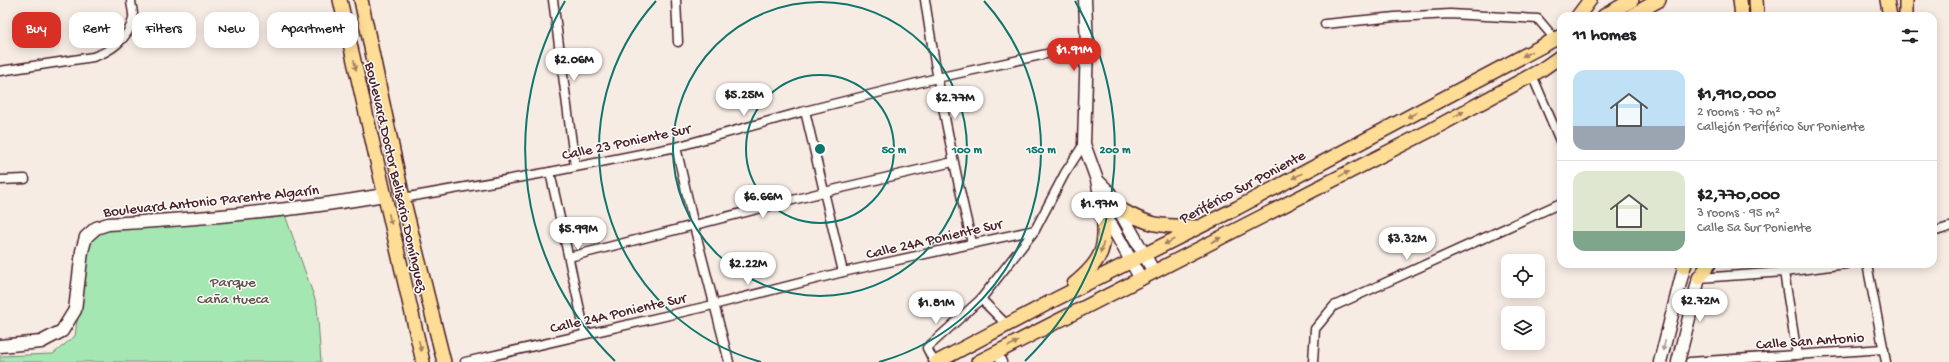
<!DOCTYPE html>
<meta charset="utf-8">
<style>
body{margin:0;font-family:"Gochi Hand",sans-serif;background:#f6f6f6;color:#202124;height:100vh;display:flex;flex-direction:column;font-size:15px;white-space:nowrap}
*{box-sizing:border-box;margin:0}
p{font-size:13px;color:#757577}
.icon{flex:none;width:22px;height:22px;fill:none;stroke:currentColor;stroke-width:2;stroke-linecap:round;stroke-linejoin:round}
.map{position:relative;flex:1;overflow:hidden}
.sheet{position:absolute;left:1557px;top:12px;width:380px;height:256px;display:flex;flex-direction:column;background:#fff;border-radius:12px;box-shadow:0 2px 10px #0003}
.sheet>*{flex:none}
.hud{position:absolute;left:12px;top:12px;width:380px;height:36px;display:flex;gap:8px}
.tools{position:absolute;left:1501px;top:254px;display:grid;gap:8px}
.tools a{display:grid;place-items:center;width:44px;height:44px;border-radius:8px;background:#fff;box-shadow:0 2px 10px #0003;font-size:20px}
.price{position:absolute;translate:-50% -34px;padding:0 9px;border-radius:14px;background:#fff;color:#222;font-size:13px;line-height:26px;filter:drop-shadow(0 1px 2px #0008)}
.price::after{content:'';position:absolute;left:50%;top:24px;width:12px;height:9px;margin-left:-6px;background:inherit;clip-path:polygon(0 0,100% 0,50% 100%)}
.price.on{background:#d93025;color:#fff}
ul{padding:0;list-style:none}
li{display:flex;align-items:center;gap:12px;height:100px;padding:0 16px}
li+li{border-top:1px solid #e0e0e0}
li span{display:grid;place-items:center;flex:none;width:112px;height:80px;border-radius:12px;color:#555}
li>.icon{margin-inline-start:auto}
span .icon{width:48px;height:48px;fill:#fffc;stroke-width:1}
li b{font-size:17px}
h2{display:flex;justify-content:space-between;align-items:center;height:48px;padding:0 16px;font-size:17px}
.chip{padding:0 14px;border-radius:12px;background:#fff;box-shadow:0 2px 10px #0003;font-size:14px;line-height:36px}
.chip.on{background:#d93025;color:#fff}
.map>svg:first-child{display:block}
.green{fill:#a4e7b2;stroke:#77836e}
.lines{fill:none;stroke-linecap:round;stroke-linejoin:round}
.minor-casing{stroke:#4a1f2b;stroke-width:11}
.secondary-casing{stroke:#4a1f2b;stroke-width:15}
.primary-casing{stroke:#4a1f2b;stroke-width:16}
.minor{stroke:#fdfcf7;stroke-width:8}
.secondary{stroke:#fdfcf7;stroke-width:12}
.primary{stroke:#fedd96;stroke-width:13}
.oneway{fill:#a47e60}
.oneway2{fill:#ac999b}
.ring{fill:none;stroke:#0f766e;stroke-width:2}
.labels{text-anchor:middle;stroke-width:3;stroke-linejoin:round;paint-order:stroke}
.street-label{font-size:15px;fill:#4a1f2b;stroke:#fdfcf7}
.park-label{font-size:15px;fill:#60514d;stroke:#fdfcf7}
.centre{fill:#0f766e;stroke:#fdfcf7;stroke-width:2}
.ring-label{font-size:12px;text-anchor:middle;font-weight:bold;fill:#0f766e;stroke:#fdfcf7;stroke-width:3;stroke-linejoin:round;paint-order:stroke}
</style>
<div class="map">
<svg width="1949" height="362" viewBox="0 0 1949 362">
<rect width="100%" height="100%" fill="#f7ece4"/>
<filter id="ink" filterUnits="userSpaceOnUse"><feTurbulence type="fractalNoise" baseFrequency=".025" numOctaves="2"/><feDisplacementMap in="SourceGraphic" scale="8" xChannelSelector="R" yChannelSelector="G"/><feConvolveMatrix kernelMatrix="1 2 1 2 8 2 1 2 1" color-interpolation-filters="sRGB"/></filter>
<g filter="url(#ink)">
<path class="green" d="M284 212 317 305 321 362H0V356L53 354 75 336 88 240 108 229Z"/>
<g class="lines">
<defs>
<g id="minor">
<path d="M553 0 575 166"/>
<path d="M676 0 678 42"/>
<path d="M925 0C937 82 953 163 972 243"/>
<path d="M1325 24 1395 17 1450 14 1538 19 1555 39"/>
<path d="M0 71 93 57C111 51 128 39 133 19 134 13 131 6 131 0"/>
<path d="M1532 75 1561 143"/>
<path d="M805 111 843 272"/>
<path d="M676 147 694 226 729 362"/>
<path d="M550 172 585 333"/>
<path d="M0 180 25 179"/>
<path d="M403 198 550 172 676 147 805 111 937 78 1087 45"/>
<path d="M1933 232 1949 227"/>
<path d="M569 257 824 192 953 162"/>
<path d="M1867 264 1886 362"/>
<path d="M1784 272 1797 355"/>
<path d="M1699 278 1784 272 1846 264"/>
<path d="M1007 325 981 299 1035 230 1065 173 1084 144"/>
<path d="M997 353 1002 362"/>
<path d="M465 362 713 305 843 272 1035 230"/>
<path d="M934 362 927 348 981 299"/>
<path d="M1313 362 1315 329 1334 306 1561 203"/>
<path d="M1690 362 1884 349"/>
</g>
<g id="secondary">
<path d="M1085 0 1087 45 1084 144 1097 180 1103 210 1141 279"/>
<path d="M1097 180 1109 192 1154 272"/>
<path d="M0 346 41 342 62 331 75 310 82 251 86 237 96 228 108 224C201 219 293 211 384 195"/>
<path d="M1660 362 1684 267"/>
<path d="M1678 362 1699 278"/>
</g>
<g id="primary">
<path d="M340 0 423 362"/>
<path d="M361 0 403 198 444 362"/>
<path d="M1740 0 1742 16"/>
<path d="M1756 0 1757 16"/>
<path d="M1887 0 1890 16"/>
<path d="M1578 16 1590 0"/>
<path d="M1604 16 1632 0"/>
<path d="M1631 16 1659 0"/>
<path d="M1906 16V0"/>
<path d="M1120 209C1151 227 1162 226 1197 227"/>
<path d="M1684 267 1685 264"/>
<path d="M1699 278 1709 264"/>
<path d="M1074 284C1103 260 1107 248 1103 210"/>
<path d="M937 362 1056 299 1237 208 1561 36"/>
<path d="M978 362 1431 130 1541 70 1561 56"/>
</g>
</defs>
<use href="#minor" class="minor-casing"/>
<use href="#secondary" class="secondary-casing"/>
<use href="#primary" class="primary-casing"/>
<use href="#minor" class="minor"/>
<use href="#secondary" class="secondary"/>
<use href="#primary" class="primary"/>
</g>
<defs><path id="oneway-solid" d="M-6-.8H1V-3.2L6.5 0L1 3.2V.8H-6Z"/></defs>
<g class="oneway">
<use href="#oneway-solid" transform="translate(1527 54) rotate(152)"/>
<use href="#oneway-solid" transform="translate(355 65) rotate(77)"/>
<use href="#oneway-solid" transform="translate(1459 114) rotate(-28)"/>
<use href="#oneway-solid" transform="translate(1412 115) rotate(152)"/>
<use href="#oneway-solid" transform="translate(1344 174) rotate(-27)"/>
<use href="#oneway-solid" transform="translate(1297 176) rotate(152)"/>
<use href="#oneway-solid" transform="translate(390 219) rotate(77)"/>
<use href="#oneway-solid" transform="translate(1216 240) rotate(-27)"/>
<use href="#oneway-solid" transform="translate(1169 242) rotate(153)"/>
<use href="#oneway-solid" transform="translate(1102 248) rotate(104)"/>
<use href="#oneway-solid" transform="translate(1013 344) rotate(-27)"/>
<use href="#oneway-solid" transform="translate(420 346) rotate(77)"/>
</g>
<use class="oneway2" href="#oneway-solid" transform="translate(1664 346) rotate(103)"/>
</g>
<g class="ring">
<circle cx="820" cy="149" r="74"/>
<circle cx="820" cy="149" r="147"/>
<path d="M761 362A221 221 0 0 1 656 1M984 1A221 221 0 0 1 879 362"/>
<path d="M615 361A295 295 0 0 1 565 1M1075 1A295 295 0 0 1 1025 361"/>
</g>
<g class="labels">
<g class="street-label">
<text transform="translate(626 141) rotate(-12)" y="5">Calle 23 Poniente Sur</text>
<text transform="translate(397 177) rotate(77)" y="5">Boulevard Doctor Belisario Domínguez</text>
<text transform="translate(1242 186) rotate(-28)" y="5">Periférico Sur Poniente</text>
<text transform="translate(211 200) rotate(-6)" y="5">Boulevard Antonio Parente Algarín</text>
<text transform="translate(934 238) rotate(-13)" y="5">Calle 24A Poniente Sur</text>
<text transform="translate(618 312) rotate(-13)" y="5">Calle 24A Poniente Sur</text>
<text transform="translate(1810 340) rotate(-4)" y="5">Calle San Antonio</text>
</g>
<g class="park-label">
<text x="233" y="286">Parque<tspan x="233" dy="17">Caña Hueca</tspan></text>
</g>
</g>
<circle cx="820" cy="149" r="6" class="centre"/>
<g class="ring-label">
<text x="894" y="153">50 m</text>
<text x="967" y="153">100 m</text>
<text x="1041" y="153">150 m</text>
<text x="1115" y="153">200 m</text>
</g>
</svg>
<div class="tools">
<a><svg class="icon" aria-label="locate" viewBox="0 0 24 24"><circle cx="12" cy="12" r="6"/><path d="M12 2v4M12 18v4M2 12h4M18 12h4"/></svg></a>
<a><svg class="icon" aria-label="layers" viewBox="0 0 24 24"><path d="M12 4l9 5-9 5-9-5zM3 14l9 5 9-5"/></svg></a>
</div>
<b class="price on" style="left:1074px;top:72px">$1.91M</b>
<b class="price" style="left:574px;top:82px">$2.06M</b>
<b class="price" style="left:744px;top:117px">$5.25M</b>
<b class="price" style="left:955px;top:120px">$2.77M</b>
<b class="price" style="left:763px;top:219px">$6.66M</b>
<b class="price" style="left:1099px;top:226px">$1.97M</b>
<b class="price" style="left:578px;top:251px">$5.99M</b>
<b class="price" style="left:1407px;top:261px">$3.32M</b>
<b class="price" style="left:748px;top:286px">$2.22M</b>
<b class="price" style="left:1700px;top:323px">$2.72M</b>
<b class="price" style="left:936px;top:325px">$1.81M</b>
<div class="hud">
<a class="chip on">Buy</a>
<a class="chip">Rent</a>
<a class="chip">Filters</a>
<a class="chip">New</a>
<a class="chip">Apartment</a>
</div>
<section class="sheet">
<h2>11 homes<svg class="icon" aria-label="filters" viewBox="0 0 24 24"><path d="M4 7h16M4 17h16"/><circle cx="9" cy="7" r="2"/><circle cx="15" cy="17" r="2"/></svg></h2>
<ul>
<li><span style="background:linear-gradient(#bfe0f5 70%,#9aa5b1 0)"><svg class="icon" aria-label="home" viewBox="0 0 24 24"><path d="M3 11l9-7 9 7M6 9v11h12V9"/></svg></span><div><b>$1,910,000</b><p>2 rooms · 70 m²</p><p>Callejón Periférico Sur Poniente</p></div></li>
<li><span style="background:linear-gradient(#dfe7d0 75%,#7fa58c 0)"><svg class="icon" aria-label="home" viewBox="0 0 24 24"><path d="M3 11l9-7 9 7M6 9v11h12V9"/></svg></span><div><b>$2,770,000</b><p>3 rooms · 95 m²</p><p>Calle 5a Sur Poniente</p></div></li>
</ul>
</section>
</div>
